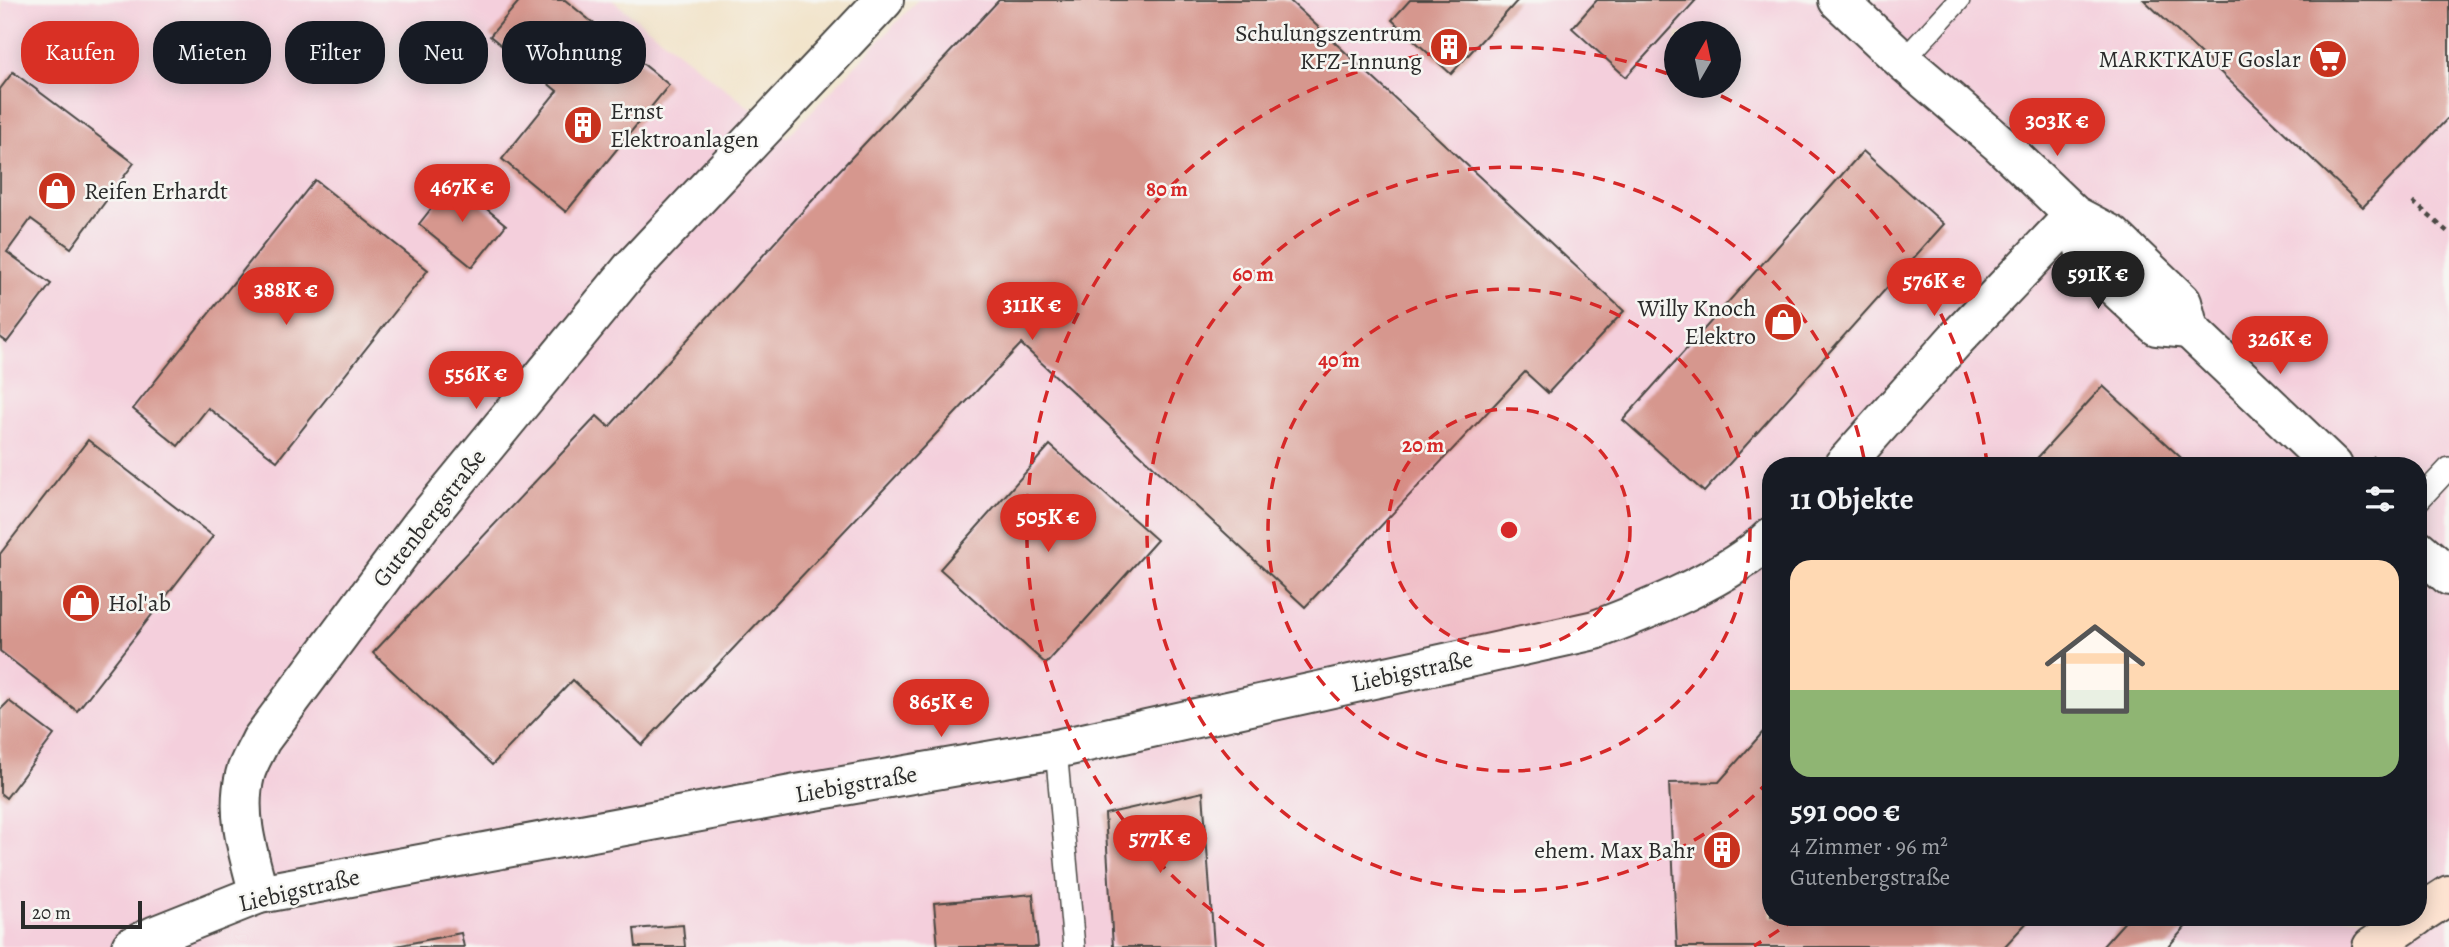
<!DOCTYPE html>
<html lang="de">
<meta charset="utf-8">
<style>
body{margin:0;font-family:Alegreya,serif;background:#242831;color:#f1f3f6;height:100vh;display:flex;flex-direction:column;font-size:26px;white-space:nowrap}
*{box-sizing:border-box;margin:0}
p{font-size:23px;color:#9ea1a6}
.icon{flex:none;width:38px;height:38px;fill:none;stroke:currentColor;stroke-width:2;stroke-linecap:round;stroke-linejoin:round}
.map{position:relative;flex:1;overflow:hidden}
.sheet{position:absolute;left:1762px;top:457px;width:665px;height:469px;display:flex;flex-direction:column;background:#171b24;border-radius:28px;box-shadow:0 4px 18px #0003}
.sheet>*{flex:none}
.banner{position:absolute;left:21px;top:21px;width:665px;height:63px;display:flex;gap:14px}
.needle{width:46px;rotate:9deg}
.tools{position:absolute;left:1664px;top:21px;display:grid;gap:14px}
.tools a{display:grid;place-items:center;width:77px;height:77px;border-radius:50%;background:#171b24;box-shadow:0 4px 18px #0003;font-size:35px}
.scale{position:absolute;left:21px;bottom:18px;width:121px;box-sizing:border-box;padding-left:7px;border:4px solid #2b2b2b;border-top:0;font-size:19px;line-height:24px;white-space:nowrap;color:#2b2b2b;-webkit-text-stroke:5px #f6f6f2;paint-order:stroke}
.price{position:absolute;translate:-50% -60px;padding:0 16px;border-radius:24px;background:#d93025;color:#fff;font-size:23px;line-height:46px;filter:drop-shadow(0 2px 4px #0008)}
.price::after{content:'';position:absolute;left:50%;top:42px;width:21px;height:16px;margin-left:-10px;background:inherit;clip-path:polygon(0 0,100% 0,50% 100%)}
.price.current{background:#222;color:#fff}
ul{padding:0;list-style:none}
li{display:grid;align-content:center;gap:14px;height:371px;padding:0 28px}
li span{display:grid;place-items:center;height:217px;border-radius:21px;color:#555}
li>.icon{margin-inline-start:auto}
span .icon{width:126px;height:126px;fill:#fffc;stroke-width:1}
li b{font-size:30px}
h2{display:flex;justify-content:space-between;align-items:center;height:84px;padding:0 28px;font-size:30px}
.tag{padding:0 24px;border-radius:28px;background:#171b24;box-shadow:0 4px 18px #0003;font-size:24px;line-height:63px}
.tag.current{background:#d93025;color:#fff}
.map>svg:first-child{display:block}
.built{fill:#f4cfdc;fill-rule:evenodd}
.building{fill:#d6978e}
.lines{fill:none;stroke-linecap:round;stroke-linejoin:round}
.lane-casing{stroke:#494743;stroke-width:24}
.street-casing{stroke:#494743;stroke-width:42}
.secondary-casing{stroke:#494743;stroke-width:42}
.path{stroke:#494743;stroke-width:4.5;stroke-dasharray:5 5;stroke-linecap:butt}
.lane{stroke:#fff;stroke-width:21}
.street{stroke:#fff;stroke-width:38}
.secondary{stroke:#fde3d1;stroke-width:38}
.ring{fill:none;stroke:#d62828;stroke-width:3.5;stroke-dasharray:12 9}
.labels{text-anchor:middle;stroke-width:5;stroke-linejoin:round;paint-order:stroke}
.poi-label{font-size:24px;fill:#2b2b2b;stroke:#f6f6f2;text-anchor:end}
.street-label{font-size:24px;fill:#2b2b2b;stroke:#f6f6f2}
.centre{fill:#d62828;stroke:#f6f6f2;stroke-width:3.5}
.ring-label{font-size:21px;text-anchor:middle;font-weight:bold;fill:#d62828;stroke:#f6f6f2;stroke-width:5;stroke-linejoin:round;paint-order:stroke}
</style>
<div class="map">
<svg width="2449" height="947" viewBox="0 0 2449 947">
<rect width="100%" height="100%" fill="#f6f6f2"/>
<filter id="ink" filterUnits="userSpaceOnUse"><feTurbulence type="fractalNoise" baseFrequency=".0143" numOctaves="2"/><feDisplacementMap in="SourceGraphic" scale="14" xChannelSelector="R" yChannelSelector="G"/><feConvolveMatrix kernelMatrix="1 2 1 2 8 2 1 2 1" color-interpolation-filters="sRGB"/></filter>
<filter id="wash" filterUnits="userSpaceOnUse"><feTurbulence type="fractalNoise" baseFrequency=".00686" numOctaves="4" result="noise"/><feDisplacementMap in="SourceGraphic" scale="28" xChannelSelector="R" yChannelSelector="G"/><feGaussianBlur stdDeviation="1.57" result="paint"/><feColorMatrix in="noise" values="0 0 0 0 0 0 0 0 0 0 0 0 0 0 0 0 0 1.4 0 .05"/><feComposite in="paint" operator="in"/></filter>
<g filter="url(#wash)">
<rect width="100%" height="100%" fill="#f2e4cb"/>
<path class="built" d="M2 0H612L787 137 918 0H2449V947H0ZM1676 33H1729V86H1676ZM1771 466H2418V917H1771Z"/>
<g id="blocks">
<g class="building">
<path d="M520 0H565L669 85 566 212 502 159 557 91 490 36Z"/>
<path d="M999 0H1289L1624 311 1548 393 1525 372 1305 607 1021 344 642 745 573 680 492 765 373 653 597 416 609 427 837 173Z"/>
<path d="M1410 0H1518L1451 74 1392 20Z"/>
<path d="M1597 0H1696L1626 77 1572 28Z"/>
<path d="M2144 0H2449V117L2363 207Z"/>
<path d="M13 72 134 163 71 248 31 219 7 252 51 284 7 342 0 337V89Z"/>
<path d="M1863 151 1944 224 1704 492 1623 420Z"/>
<path d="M315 180 428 270 277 461 208 408 178 446 133 409Z"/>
<path d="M453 181 506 225 472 267 419 224Z"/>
<path d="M2103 386 2190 466H2030Z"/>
<path d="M88 440 213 536 77 711 0 651V554Z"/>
<path d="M1050 445 1157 540 1046 664 940 569Z"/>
<path d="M9 701 54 735 6 798 0 793V710Z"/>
<path d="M1771 723V917H2032L2004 947H1677L1669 783 1719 782Z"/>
<path d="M1203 792 1214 947H1113L1105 814Z"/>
<path d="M1033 894 1038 947H938L934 903Z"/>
<path d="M2129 917H2194L2168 947H2102Z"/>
<path d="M683 925 685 947H636L634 929Z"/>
<path d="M461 933 464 947H396V946Z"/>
</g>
</g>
</g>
<g filter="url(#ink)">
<use href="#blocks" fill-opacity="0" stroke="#494743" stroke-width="2"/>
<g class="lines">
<defs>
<g id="lane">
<path d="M1903 61 1959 0"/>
<path d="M2418 501 2449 468"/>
<path d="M1056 749 1074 947"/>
</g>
<g id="street">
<path d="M1838 0 1903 61 1999 143 2074 215 2112 235 2182 302 2189 329 2333 466"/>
<path d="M2074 215 2088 262 2157 326 2189 329"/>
<path d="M1843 466 1956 339 2074 215"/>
<path d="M2418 549 2449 576"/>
<path d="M259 894C249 856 235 815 245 775 248 763 256 751 261 740L421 525 631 269 884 0"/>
<path d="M131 947 156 935 259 894 797 794 1056 749 1595 630C1648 610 1730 577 1771 537"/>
</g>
<g id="secondary">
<path d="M2418 915 2449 895"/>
<path d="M2372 947 2416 917"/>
</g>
</defs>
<use href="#lane" class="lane-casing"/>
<use href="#street" class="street-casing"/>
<use href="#secondary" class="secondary-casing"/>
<g class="path">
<path d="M2413 202 2449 233"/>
<path d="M2372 457 2382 466"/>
</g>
<use href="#lane" class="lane"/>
<use href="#street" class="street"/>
<use href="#secondary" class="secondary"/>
</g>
</g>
<circle cx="1509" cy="530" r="121" fill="#d62828" fill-opacity=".12"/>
<g class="ring">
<circle cx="1509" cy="530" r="121"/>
<circle cx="1509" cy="530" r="241"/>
<path d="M1769 781A362 362 0 1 1 1865 464"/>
<path d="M1796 918A483 483 0 0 1 1754 946M1264 946A483 483 0 0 1 1674 76M1702 87A483 483 0 0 1 1987 463"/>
</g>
<defs>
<symbol id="building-disc" viewBox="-11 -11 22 22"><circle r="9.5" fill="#c8321e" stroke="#f6f6f2"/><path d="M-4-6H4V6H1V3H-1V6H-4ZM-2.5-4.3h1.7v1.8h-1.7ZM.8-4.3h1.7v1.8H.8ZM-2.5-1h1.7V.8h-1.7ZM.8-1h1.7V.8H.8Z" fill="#fff"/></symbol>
<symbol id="supermarket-disc" viewBox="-11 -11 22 22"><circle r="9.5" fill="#c8321e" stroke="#f6f6f2"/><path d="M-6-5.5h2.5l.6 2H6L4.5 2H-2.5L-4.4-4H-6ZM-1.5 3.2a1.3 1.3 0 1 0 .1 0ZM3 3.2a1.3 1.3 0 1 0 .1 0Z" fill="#fff"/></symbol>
<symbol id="shop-disc" viewBox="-11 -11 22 22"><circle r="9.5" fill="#c8321e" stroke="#f6f6f2"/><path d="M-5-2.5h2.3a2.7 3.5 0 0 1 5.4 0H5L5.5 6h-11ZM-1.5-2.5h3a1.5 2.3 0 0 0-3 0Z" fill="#fff"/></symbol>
</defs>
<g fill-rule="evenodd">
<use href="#building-disc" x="1427" y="25" width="44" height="44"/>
<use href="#supermarket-disc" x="2306" y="37" width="44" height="44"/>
<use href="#building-disc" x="561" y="103" width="44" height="44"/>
<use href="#shop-disc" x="35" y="169" width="44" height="44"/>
<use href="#shop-disc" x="1761" y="300" width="44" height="44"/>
<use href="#shop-disc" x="59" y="581" width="44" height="44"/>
<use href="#building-disc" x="1700" y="828" width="44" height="44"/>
</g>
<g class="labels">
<g class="poi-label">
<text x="1422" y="41">Schulungszentrum<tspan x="1422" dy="28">KFZ-Innung</tspan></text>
<text x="2301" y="67">MARKTKAUF Goslar</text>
<text x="610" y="119" text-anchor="start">Ernst<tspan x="610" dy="28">Elektroanlagen</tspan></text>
<text x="84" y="199" text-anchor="start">Reifen Erhardt</text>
<text x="1756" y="316">Willy Knoch<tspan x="1756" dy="28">Elektro</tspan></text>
<text x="108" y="611" text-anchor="start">Hol'ab</text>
<text x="1695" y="858">ehem. Max Bahr</text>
</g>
<g class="street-label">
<text transform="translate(429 518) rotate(-52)" y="8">Gutenbergstraße</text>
<text transform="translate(1412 671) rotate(-12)" y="8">Liebigstraße</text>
<text transform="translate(856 784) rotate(-10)" y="8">Liebigstraße</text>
<text transform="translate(299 890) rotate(-13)" y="8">Liebigstraße</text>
</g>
</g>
<circle cx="1509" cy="530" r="10" class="centre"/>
<g class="ring-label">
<text x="1167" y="196">80 m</text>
<text x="1253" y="281">60 m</text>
<text x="1339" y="367">40 m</text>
<text x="1423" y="452">20 m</text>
</g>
</svg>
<div class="tools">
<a><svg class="needle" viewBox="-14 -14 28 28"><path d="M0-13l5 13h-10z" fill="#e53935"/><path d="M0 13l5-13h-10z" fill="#9ea1a6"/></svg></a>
</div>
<div class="scale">20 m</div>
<b class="price" style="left:2057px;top:158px">303K €</b>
<b class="price" style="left:462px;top:224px">467K €</b>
<b class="price current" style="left:2098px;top:311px">591K €</b>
<b class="price" style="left:1934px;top:318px">576K €</b>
<b class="price" style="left:286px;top:327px">388K €</b>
<b class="price" style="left:1032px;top:342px">311K €</b>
<b class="price" style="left:2280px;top:376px">326K €</b>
<b class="price" style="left:476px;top:411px">556K €</b>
<b class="price" style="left:1048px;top:554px">505K €</b>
<b class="price" style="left:941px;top:739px">865K €</b>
<b class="price" style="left:1160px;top:875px">577K €</b>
<div class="banner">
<a class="tag current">Kaufen</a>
<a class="tag">Mieten</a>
<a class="tag">Filter</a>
<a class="tag">Neu</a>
<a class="tag">Wohnung</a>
</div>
<section class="sheet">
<h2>11 Objekte<svg class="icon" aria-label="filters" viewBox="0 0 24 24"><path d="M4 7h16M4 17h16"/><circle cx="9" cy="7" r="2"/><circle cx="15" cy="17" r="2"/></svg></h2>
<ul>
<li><span style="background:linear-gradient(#ffd9b3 60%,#8fb573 0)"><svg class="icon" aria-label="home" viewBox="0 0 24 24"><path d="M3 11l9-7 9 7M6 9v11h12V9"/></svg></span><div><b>591 000 €</b><p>4 Zimmer · 96 m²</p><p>Gutenbergstraße</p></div></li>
</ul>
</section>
</div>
